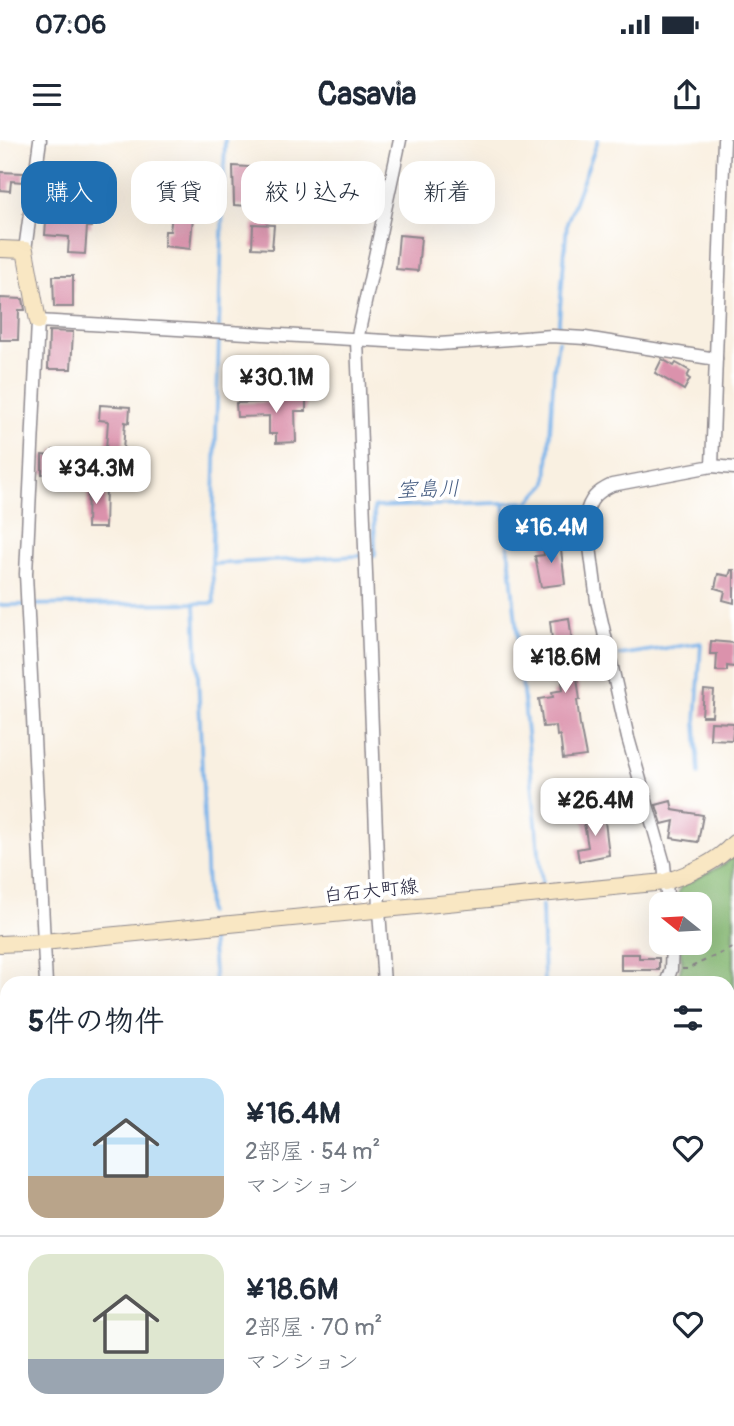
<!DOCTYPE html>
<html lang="ja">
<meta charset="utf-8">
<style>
body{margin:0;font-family:Pangolin,"Klee One",sans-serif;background:#f6f6f7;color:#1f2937;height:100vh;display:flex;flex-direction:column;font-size:26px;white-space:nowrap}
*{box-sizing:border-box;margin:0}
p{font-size:23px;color:#747a83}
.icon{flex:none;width:38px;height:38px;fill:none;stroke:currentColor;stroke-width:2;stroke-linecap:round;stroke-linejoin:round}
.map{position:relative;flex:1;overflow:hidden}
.details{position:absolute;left:0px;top:836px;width:735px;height:450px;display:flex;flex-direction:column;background:#fff;border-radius:21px 21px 0 0;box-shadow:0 7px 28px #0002}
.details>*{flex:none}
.hud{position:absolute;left:21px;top:21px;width:693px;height:63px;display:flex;gap:14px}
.needle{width:46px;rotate:288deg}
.controls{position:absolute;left:649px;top:752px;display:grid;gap:14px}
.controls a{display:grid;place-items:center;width:63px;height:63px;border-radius:14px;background:#fff;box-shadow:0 7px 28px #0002;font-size:35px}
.price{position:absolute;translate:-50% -60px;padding:0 16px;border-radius:14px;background:#fff;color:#222;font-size:23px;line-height:46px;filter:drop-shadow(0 2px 4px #0008)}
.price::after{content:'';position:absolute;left:50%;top:42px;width:21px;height:16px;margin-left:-10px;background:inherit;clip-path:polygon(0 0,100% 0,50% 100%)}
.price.active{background:#1f6fb2;color:#fff}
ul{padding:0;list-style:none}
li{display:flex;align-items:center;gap:21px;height:175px;padding:0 28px}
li+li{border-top:2px solid #e0e1e3}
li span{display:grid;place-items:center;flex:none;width:196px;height:140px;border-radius:21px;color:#555}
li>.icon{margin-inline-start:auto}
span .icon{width:84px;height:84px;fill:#fffc;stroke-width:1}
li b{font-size:30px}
h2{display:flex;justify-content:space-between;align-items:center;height:84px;padding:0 28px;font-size:30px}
.chip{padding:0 24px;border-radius:21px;background:#fff;box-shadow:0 7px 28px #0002;font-size:24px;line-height:63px}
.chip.active{background:#1f6fb2;color:#fff}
.status{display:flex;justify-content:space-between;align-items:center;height:49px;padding:0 35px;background:#fff;direction:ltr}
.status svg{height:19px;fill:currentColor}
header{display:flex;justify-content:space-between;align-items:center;height:91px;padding:0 28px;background:#fff;font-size:32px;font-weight:800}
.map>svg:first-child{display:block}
.forest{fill:#87ba74;stroke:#546e58;stroke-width:2}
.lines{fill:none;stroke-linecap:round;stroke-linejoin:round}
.stream{stroke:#79b3ea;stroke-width:3.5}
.building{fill:#db92ac}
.street-casing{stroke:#8e898e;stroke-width:15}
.secondary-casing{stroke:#8e898e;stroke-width:18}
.path{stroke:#8e898e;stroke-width:2;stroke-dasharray:5 5;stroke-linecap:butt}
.street{stroke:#fff;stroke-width:12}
.secondary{stroke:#f9e7c3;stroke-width:16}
.labels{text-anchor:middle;stroke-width:7;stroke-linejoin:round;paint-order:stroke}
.street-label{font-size:19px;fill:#22223b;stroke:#fff}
.water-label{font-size:21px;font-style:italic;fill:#455c81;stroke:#fff}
</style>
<div class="status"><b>07:06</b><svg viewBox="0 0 49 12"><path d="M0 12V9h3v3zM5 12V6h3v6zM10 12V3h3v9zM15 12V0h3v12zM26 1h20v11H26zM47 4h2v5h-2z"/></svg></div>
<header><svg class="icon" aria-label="menu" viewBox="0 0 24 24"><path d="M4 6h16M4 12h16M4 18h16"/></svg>Casavia<svg class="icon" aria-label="share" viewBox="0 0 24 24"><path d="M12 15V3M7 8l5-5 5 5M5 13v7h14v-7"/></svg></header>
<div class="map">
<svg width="734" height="1286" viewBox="0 0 734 1286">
<rect width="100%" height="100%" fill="#fff"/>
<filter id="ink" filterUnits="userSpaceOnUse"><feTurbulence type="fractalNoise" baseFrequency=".0143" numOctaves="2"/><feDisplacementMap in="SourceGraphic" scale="14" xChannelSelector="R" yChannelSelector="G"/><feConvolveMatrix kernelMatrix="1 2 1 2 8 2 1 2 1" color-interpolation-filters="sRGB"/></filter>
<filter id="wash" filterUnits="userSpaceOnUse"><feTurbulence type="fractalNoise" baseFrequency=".00686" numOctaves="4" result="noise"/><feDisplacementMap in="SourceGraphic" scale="28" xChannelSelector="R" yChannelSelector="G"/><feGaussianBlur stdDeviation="1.57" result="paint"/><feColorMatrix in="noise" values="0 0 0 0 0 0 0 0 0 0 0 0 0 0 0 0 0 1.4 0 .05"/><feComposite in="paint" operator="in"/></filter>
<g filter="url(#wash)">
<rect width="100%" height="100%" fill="#f9f0e1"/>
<path class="forest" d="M734 715V1286H346L349 1279H728V844L677 843 682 822 679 803H700V765H674L681 746 725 724Z"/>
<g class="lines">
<g class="stream">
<path d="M219 188 225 0"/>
<path d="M558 193 567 83 598 0"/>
<path d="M504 363 542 742"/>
<path d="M212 424 219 196"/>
<path d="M195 463 208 773"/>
<path d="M0 465 214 463 212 424 375 415 374 367 529 362 547 343 554 229 558 201"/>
<path d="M619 515 701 503 696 583 699 634"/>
<path d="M572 522 601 518"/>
<path d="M521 529 565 523"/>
<path d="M542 765 544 844"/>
<path d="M211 796 215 844"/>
<path d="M0 1178 7 1177"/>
<path d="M185 1279 186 1286"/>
<path d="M293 1279 295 1286"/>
<path d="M339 1286 342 1279"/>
</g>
</g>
<g id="blocks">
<g class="building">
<path d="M233 26 282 29 278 68 234 65Z"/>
<path d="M0 32 24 33 23 42 11 41 10 51 0 50Z"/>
<path d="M173 67 185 68V76L193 77 190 109 164 106 165 91H170Z"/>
<path d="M47 70 92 74 91 87H87L85 114 68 113 69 97 45 95Z"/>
<path d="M253 84 274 85 272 109 252 108Z"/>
<path d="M399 95 421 97 418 131 396 129Z"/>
<path d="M53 136H73V167H54Z"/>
<path d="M0 158 23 159 25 170H19L18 200H0Z"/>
<path d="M49 191 73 192 71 229H48Z"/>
<path d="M662 219 674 226 676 223 690 231 687 237 690 239 684 250 655 233Z"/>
<path d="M306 257V271H295L296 302 276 303V294H269V276L237 277 236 263 268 262V258Z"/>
<path d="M100 265 130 267 129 283 125 282 123 311 106 309 108 281 99 280Z"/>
<path d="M53 310H70L69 334H42V315L53 316Z"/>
<path d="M88 345H106L105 388H87Z"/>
<path d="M560 401 565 444 541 447 535 416 544 415 543 403Z"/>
<path d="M731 430H734V463L723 460 725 451 715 448 718 434 729 436Z"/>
<path d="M569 478 580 560H577L580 585 586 616 563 619 560 595 557 596 556 586 543 587 539 559 553 557 552 552 563 550 559 516 554 517 550 481Z"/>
<path d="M711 501 734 503V527L727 526V531H716L717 514H710Z"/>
<path d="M704 550 714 551 712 576H702Z"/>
<path d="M711 582 734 583 732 600 710 599Z"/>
<path d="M671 661 673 670 703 675 698 702 671 698 674 681 662 684 656 665Z"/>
<path d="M604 673 609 715 579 721 577 709 588 707 583 677Z"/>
<path d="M621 814H639V818H659V830H621Z"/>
</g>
</g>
</g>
<g filter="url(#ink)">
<use href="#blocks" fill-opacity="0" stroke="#8e898e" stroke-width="2"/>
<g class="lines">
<defs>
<g id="street">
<path d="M25 110 40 0"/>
<path d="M712 326 734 328"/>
<path d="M668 765 664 724 628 598 597 461 586 376C589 359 597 352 612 345L712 326 724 0"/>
<path d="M46 844 26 434 38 181 439 204 552 196 585 198 716 219"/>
<path d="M384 844 379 770 357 200 400 0"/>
<path d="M666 844 671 829 672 803"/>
<path d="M728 1010 734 1004"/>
<path d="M0 1167 7 1165"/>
<path d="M94 1279 95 1286"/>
</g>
<g id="secondary">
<path d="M0 109 25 110 38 181"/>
<path d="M0 804 43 802 665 742C691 733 716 723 734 703"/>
</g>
</defs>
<use href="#street" class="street-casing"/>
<use href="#secondary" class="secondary-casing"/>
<path class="path" d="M682 829H687L734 807"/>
<use href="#street" class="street"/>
<use href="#secondary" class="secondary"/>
</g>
</g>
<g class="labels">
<g class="street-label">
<text transform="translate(371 750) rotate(-6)" y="7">白石大町線</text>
</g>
<g class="water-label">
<text transform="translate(428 349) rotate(-2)" y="7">室島川</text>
</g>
</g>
</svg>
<div class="controls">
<a><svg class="needle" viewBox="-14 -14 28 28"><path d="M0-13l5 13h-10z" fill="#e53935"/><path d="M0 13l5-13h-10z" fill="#747a83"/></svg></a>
</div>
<b class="price" style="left:276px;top:275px">¥30.1M</b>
<b class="price" style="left:96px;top:366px">¥34.3M</b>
<b class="price active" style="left:551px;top:425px">¥16.4M</b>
<b class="price" style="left:565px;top:555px">¥18.6M</b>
<b class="price" style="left:595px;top:698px">¥26.4M</b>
<div class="hud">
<a class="chip active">購入</a>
<a class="chip">賃貸</a>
<a class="chip">絞り込み</a>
<a class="chip">新着</a>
</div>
<section class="details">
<h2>5件の物件<svg class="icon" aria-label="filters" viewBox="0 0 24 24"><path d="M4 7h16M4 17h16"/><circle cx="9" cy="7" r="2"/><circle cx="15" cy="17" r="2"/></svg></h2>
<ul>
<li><span style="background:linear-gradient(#bfe0f5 70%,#b9a48a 0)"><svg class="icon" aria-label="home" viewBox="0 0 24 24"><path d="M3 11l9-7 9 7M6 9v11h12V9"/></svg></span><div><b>¥16.4M</b><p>2部屋 · 54 m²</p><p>マンション</p></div><svg class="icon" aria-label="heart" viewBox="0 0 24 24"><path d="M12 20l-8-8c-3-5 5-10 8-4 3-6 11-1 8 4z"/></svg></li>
<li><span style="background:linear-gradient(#dfe7d0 75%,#9aa5b1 0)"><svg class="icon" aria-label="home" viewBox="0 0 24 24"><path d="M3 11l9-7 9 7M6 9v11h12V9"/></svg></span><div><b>¥18.6M</b><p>2部屋 · 70 m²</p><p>マンション</p></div><svg class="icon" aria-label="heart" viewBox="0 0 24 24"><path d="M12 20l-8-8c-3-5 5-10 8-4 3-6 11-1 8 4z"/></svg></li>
</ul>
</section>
</div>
